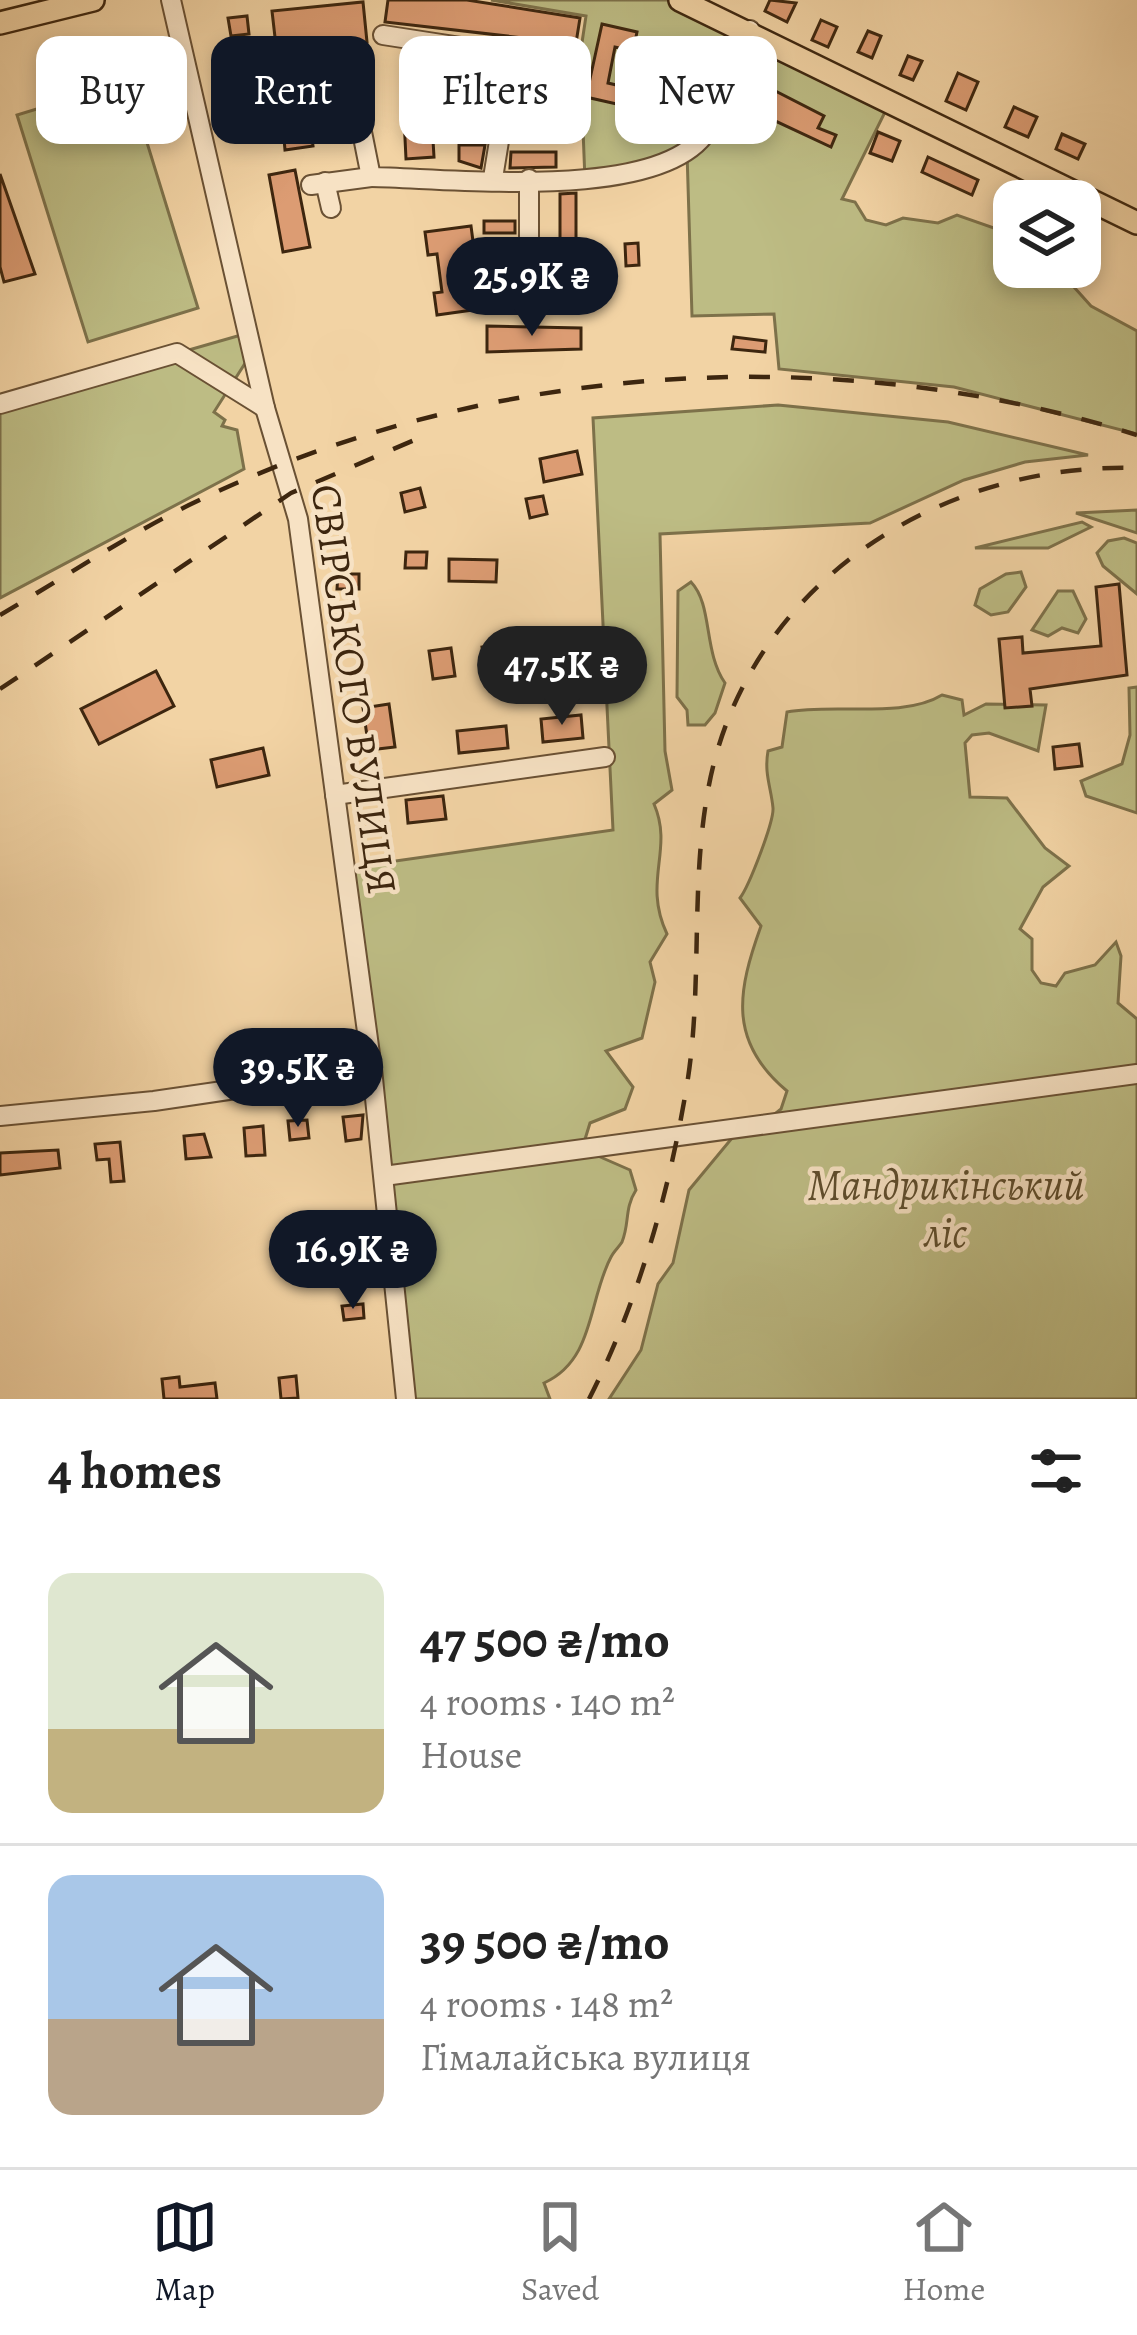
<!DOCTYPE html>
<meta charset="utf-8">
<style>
body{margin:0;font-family:Alegreya,serif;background:#f2f2f2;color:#222;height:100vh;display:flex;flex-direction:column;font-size:45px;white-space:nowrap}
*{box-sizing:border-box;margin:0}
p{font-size:39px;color:#767676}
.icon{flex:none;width:66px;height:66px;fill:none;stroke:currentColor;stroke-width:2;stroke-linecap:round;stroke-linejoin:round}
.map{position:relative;height:1399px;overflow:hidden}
.side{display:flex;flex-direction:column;background:#fff;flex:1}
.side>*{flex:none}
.guide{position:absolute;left:36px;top:36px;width:1065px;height:108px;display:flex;gap:24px}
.tools{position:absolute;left:993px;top:180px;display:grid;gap:24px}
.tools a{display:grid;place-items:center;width:108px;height:108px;border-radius:24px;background:#fff;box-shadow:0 6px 18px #0003;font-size:60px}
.price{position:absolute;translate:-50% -102px;padding:0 27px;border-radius:42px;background:#111827;color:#fff;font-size:39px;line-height:78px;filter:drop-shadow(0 3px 6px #0008)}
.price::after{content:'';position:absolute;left:50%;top:72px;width:36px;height:27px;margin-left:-18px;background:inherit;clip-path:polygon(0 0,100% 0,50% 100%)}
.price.on{background:#222;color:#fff}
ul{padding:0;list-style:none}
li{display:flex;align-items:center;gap:36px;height:300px;padding:0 48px}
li+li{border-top:3px solid #e0e0e0}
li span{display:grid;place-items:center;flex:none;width:336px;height:240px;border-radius:24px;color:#555}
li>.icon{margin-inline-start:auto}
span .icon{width:144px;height:144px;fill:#fffc;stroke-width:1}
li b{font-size:51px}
h2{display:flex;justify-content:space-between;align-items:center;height:144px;padding:0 48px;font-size:51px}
.tag{padding:0 42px;border-radius:24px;background:#fff;box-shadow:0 6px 18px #0003;font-size:42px;line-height:108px}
.tag.on{background:#111827;color:#fff}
.tabs{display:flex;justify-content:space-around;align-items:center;height:168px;border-top:3px solid #e0e0e0;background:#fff;font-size:33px;color:#767676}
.tabs a{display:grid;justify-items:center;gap:6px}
.tabs .on{color:#111827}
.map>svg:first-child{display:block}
.green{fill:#bdbc84;stroke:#7d714a;stroke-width:3}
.building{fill:#dc9c73;stroke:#3d260f;stroke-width:3}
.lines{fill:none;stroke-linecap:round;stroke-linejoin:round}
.minor-casing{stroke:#6a5134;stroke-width:22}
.major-casing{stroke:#3d260f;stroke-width:26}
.minor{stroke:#f7e2c4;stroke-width:18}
.major{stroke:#f2d3a4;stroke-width:21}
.rail{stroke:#3d260f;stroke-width:4.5;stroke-dasharray:21 21;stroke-linecap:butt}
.labels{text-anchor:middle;stroke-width:9;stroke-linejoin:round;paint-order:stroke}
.street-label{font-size:42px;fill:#3d260f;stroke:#f7e2c4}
.park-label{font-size:42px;font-style:italic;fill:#5d4c2c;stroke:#f7e2c4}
</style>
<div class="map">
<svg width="1137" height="1399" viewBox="0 0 1137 1399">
<rect width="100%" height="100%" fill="#f2d3a4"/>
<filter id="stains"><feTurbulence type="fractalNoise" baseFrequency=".00167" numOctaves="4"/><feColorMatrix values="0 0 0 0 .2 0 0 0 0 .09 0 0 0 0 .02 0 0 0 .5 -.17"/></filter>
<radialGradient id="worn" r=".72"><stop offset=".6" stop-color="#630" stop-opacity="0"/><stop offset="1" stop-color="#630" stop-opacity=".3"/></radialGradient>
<g class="green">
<path d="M491 0H680L890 102 842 199 855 202 866 220 886 225 903 218 938 223 957 215 1014 235V267H1056L1091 306 1137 331V434L954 387 779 369 774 314 692 316 687 152 585 180 582 104 573 102 586 16Z"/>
<path d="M128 81 198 308 88 342 17 115Z"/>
<path d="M248 333 249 357 214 412 225 420 222 426 237 430 244 469 0 598V404Z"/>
<path d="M778 405 948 422 1088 455 1025 462 964 480 870 523 660 534 665 751 672 790 654 804C674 850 642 881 667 934L650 962 655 982 642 1038 606 1051 633 1087 625 1109 590 1123 582 1149 630 1170 636 1190C624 1209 630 1222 622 1242 619 1247 614 1251 611 1257 588 1300 595 1360 544 1383L550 1399H406L346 868 613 830 593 418Z"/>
<path d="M1137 510V533L1076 513Z"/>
<path d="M1082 522 1091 527 1048 548H975Z"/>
<path d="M1124 538 1137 543V594L1103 566 1097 553 1108 541Z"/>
<path d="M1021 572 1026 587 1008 612 991 615 975 605 980 589 1006 574Z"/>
<path d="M691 582C713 605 703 651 725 683L715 713 705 725H688L687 710 677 697 678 591Z"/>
<path d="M1058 591H1073L1086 619 1078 633 1062 628 1048 636 1032 630Z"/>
<path d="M1137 687V813L1086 796 1081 781 1122 764 1130 735 1129 688Z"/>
<path d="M942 695 962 700 964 715 986 704 1046 705 1038 751 989 733 972 735 965 743 970 797 1007 798 1045 848 1069 866 1043 887 1020 929 1032 939V970L1041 983 1056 986 1065 973 1095 965 1116 942 1121 956 1118 1003 1137 1019V1399H609L641 1350 658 1284 673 1263 689 1190 737 1132 761 1125 781 1109 787 1091C727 1041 738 990 761 926L740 898C749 886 774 822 773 808 771 787 764 774 768 751L782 747 787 712C833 703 903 719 942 695Z"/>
</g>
<g class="building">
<path d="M388 0H467L580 18 568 93 552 91 559 42 385 22Z"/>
<path d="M770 0 796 3 787 22 765 11Z"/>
<path d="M363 2 367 42 296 48 298 70 340 66 342 86 281 90 272 11Z"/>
<path d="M247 16 249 34 231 36 228 18Z"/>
<path d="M821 20 837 27 828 47 812 40Z"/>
<path d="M602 24 637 32 633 51 615 47 608 83 625 87 621 105 586 97Z"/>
<path d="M868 31 881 36 872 58 858 52Z"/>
<path d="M908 56 922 61 913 80 900 75Z"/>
<path d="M471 62 497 66 491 104 476 101 473 120 455 117V121L432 123 434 157 406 159 403 97 463 93Z"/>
<path d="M958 73 978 82 966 110 946 101Z"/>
<path d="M752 79 824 116 818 128 836 135 831 147 739 104Z"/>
<path d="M1014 107 1037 117 1028 137 1005 127Z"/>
<path d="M309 114 313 146 285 150 282 117Z"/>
<path d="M878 132 900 141 892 161 870 153Z"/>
<path d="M1062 134 1085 144 1078 159 1056 149Z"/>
<path d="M459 145H485L481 168 459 161Z"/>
<path d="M511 152H556V167L510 168Z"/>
<path d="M928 157 978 180 972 195 922 172Z"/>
<path d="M295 170 310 247 283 252 269 175Z"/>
<path d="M0 174 35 274 4 282 0 267Z"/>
<path d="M576 193V267H560V194Z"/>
<rect x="484" y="221" width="31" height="12"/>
<path d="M471 226 474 249 467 250 480 309 437 315 434 293 442 292 437 254 428 255 425 232Z"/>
<path d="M638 243 639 265 626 266 625 244Z"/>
<path d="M487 326 581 328V349L487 352Z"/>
<path d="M734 337 766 341 765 352 732 349Z"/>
<path d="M577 451 582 474 544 482 540 459Z"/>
<path d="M420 488 425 507 405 512 401 493Z"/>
<path d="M543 496 547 514 530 518 526 499Z"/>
<path d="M406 552H427L426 568H405Z"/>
<path d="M449 559 497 560 496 582 449 581Z"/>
<path d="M338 574H359V589H337Z"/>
<path d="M1119 584 1127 675 1030 689 1032 706 1005 708 999 639 1022 637 1023 653 1101 646 1096 587Z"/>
<path d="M507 644 510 664 485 668 482 647Z"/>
<path d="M451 648 455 676 433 679 429 651Z"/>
<path d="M156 671 174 706 99 744 81 709Z"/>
<path d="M389 704 395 747 369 750 363 708Z"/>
<path d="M581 715 583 738 543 742 541 719Z"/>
<path d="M506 726 508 748 459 753 457 731Z"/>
<path d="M1079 744 1082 766 1055 769 1053 747Z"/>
<path d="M263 748 269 775 217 787 211 760Z"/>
<path d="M443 796 446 819 408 823 406 800Z"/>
<path d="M363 1115 361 1139 346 1141 343 1117Z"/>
<path d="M307 1120 309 1138 290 1140 288 1121Z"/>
<path d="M263 1126 265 1155 246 1156 244 1128Z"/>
<path d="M204 1134 211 1157 186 1159 184 1136Z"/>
<path d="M120 1142 124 1181 111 1182 109 1159 97 1160 95 1144Z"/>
<path d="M58 1150 60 1168 0 1175V1153Z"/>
<path d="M363 1304 364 1318 344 1320 342 1306Z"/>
<path d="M296 1376 298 1398 281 1399 279 1378Z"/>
<path d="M179 1377 180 1387 215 1383 217 1399H164L162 1379Z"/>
</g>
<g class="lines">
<defs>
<g id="minor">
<path d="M171 0 265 408 298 519 372 1069 406 1399"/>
<path d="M383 35 513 55 493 178"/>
<path d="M255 92 259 106 336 98 357 107 371 177C450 178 661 203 707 131 726 102 737 62 750 30"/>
<path d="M529 179V284"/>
<path d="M325 182 331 208"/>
<path d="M311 185 371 177"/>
<path d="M0 404 177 353 265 408"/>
<path d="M335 795 605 757"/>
<path d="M0 1116 154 1101 372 1069"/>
<path d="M384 1176 1137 1074"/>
</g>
<g id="major">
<path d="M680 0 1137 223"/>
<path d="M0 23 93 0"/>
</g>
</defs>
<use href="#minor" class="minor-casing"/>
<use href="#major" class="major-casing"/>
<use href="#minor" class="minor"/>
<use href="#major" class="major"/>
<g class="rail">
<path d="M0 615C62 579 124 537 189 505 479 363 830 338 1137 435"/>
<path d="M0 689 291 493 426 435"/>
<path d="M589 1399C639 1301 671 1186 688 1078 702 985 691 889 707 796 741 589 935 462 1137 468"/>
</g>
</g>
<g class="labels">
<g class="street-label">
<text transform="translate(355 689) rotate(82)" y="15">СВІРСЬКОГО ВУЛИЦЯ</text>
</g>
<g class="park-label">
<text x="946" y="1199">Мандрикінський<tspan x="946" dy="48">ліс</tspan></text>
</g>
</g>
<rect width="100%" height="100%" filter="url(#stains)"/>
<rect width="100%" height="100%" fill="url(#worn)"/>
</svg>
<div class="tools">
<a><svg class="icon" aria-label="layers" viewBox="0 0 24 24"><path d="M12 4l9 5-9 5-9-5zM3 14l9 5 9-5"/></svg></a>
</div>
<b class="price" style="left:532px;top:339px">25.9K ₴</b>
<b class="price on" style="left:562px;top:728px">47.5K ₴</b>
<b class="price" style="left:298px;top:1130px">39.5K ₴</b>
<b class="price" style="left:353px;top:1312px">16.9K ₴</b>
<div class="guide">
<a class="tag">Buy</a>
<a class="tag on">Rent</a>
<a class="tag">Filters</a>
<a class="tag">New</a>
</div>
</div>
<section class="side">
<h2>4 homes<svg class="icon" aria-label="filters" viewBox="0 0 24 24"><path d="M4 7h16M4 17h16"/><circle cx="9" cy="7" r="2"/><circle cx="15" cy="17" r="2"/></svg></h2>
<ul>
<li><span style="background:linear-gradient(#dfe7d0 65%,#c2b280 0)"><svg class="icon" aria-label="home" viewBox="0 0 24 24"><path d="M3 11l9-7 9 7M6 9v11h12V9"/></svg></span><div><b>47 500 ₴/mo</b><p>4 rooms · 140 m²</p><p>House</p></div></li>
<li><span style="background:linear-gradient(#a9c7e8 60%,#b9a48a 0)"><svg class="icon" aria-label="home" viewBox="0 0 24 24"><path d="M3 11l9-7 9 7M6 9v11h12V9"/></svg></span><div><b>39 500 ₴/mo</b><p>4 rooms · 148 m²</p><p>Гімалайська вулиця</p></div></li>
</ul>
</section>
<nav class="tabs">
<a class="on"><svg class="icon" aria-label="map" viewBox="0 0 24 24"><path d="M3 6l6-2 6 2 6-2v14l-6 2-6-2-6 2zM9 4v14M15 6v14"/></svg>Map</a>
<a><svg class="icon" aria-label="saved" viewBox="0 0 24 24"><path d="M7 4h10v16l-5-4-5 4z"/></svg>Saved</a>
<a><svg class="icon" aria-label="home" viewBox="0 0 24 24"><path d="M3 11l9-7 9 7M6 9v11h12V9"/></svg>Home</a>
</nav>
